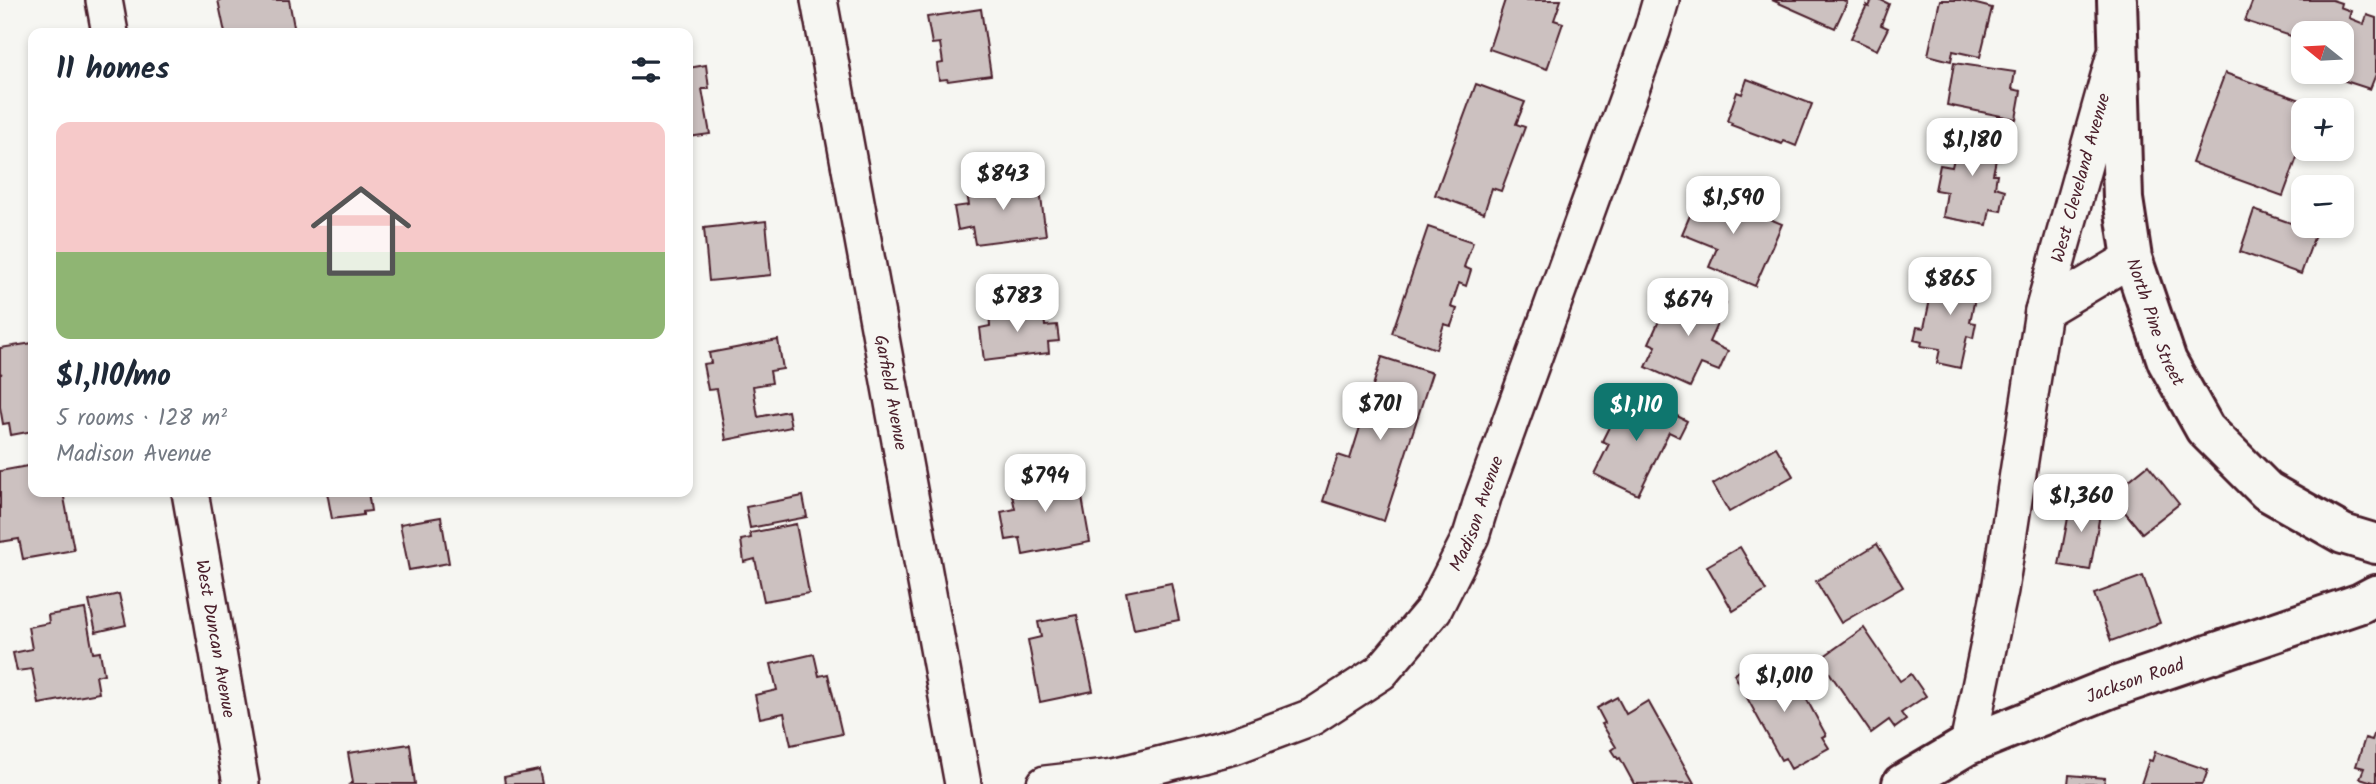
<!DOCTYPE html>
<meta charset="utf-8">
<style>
body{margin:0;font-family:Kalam,sans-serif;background:#f2f2f3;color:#1f2937;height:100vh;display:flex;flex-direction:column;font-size:26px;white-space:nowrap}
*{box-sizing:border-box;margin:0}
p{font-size:23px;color:#747a83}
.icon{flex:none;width:38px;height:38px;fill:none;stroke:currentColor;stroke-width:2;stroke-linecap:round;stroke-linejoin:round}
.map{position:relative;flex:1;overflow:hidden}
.sheet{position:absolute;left:28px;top:28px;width:665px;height:469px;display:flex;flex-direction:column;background:#fff;border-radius:14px;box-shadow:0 4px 10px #0003}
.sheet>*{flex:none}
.needle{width:46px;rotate:288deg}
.tools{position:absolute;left:2291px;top:21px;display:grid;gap:14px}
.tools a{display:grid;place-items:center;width:63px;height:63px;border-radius:14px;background:#fff;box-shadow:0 4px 10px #0003;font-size:35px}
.price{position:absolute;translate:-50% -60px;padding:0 16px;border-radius:14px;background:#fff;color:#222;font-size:23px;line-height:46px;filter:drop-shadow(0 2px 4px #0008)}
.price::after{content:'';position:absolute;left:50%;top:42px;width:21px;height:16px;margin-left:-10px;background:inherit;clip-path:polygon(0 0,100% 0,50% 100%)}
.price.current{background:#0f766e;color:#fff}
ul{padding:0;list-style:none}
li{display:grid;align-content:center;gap:14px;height:371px;padding:0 28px}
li+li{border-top:2px solid #e0e1e3}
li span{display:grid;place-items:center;height:217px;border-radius:14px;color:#555}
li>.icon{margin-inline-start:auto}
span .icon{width:126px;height:126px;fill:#fffc;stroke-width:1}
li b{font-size:30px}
h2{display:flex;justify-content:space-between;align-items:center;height:84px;padding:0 28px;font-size:30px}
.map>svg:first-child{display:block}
.building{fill:#ccc1c0;stroke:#4a1f2b;stroke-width:2}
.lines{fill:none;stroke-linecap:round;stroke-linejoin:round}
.minor-casing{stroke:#4a1f2b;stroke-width:40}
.major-casing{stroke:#4a1f2b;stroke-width:44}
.minor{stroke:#f6f6f2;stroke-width:35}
.major{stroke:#f6f6f2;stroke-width:38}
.labels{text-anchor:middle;stroke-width:5;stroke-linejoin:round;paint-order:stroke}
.street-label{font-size:18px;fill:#4a1f2b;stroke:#f6f6f2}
</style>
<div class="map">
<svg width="2376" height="784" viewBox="0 0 2376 784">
<rect width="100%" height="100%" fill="#f6f6f2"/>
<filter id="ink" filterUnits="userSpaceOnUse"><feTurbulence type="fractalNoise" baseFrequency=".0143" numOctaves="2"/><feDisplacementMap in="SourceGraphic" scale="14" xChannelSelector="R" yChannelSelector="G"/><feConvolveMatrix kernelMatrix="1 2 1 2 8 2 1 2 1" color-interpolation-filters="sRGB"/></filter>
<g filter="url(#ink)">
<g class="building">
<path d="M218 0H289L295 32 225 33Z"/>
<path d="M1505 0H1561L1554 20 1563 23 1547 69 1489 49Z"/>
<path d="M1772 0H1843L1847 2 1835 28Z"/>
<path d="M1872 0H1881L1889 4 1881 25 1888 28 1877 50 1851 38 1867 5 1869 7Z"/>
<path d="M1940 0H1961L1992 8 1980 57 1953 51 1951 61 1928 55Z"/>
<path d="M2253 0H2332L2341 3 2340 7 2351 11 2349 18 2364 24 2367 15 2376 18V74L2370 89 2327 75 2328 72H2342V33H2303V40L2245 21Z"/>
<path d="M981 9 991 75 948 81 947 79 939 80 937 64 943 63 940 43 932 44 927 17Z"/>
<path d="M1954 63 2015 72 2012 89 2021 91 2016 119 1947 105Z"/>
<path d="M706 65 709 89H702L710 134 688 137V68Z"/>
<path d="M2225 73 2312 104 2310 110H2303V131L2300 139 2303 141 2283 196 2192 163Z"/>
<path d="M1747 79 1812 104 1796 146 1784 141 1782 144 1731 125 1732 123 1727 121 1737 92 1742 94Z"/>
<path d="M1476 84 1525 102 1516 124 1525 127 1501 191 1492 188 1484 213 1435 195Z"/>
<path d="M1961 127 2001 135 1993 174H1997L1995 187 2005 190 2001 211 1990 209 1987 225 1943 217 1947 192 1935 190 1940 165 1952 167Z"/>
<path d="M1006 176 1008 187 1039 183 1046 235 975 244 972 227 958 230 954 207 969 205 967 194 987 192 985 179Z"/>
<path d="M1700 192 1709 196 1710 194 1782 224 1755 286 1709 267 1717 248 1682 234Z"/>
<path d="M2254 210 2316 232 2301 274 2240 252Z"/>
<path d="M766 221 771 275 709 281 704 228Z"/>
<path d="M1428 227 1473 242 1464 267 1471 270 1466 286 1459 283 1451 307 1457 309 1451 326 1444 324 1436 349 1392 333Z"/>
<path d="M1948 269 1979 279 1970 322 1976 323 1973 338 1967 336 1960 368 1937 363 1940 349 1921 346 1922 342 1914 340 1917 327 1924 328 1936 271 1947 273Z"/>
<path d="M1684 286 1726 304 1709 342 1728 351 1719 371 1701 364 1690 387 1646 367 1656 346 1649 343 1662 314 1669 316Z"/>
<path d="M1043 306 1045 326 1057 325 1059 341 1048 342 1049 353 984 361 980 328 990 326 989 312Z"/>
<path d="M778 340 783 369 770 371 772 383 753 386 758 417 788 411 791 427 726 440 717 389 708 390 703 364 711 363 709 353Z"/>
<path d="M33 343V431L11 435 9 423 3 424 0 407V374H2L0 373V348Z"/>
<path d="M1382 357 1432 373 1384 521 1323 501 1338 455 1350 459Z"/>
<path d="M1634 394 1687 421 1679 437 1669 432 1638 495 1594 474 1609 444 1602 441 1617 411 1624 415Z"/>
<path d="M1776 447 1793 476 1729 512 1713 484Z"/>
<path d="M33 465V492H63L74 550 23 559 19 539 0 542V471Z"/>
<path d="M2148 465 2179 504 2142 533 2111 495Z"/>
<path d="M1049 468 1054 491 1080 486 1090 542 1023 555 1020 538 1006 540 1001 512 1015 509 1008 476Z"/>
<path d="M323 492H368L371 511 363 512V515L332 519 327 492Z"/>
<path d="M803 496 807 517 750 528 746 507Z"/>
<path d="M2072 497 2102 503 2090 570 2059 565Z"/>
<path d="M441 517 449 563 409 570 400 524Z"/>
<path d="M796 524 809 593 764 601 755 559 744 562 741 540 751 538 750 533Z"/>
<path d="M1877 544 1903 587 1841 623 1816 581Z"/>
<path d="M1740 547 1766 591 1733 611 1707 566Z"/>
<path d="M2143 576 2160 623 2111 641 2094 594Z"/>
<path d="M1171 583 1179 620 1134 629 1126 592Z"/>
<path d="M119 594 126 625 96 632 89 601Z"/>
<path d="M85 609 93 653 100 652 104 674 96 676 99 693 39 704 32 669 17 671 13 653 32 649 28 627 49 623 48 615Z"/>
<path d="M1077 615 1093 691 1040 702 1028 640 1041 637 1038 622Z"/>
<path d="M1864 628 1900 681 1911 674 1926 696 1901 713 1906 720 1895 728 1889 720 1871 733 1820 659Z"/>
<path d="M814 654 819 676 828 674 842 734 791 745 784 713 760 718 755 695 777 690 771 664Z"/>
<path d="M1756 662 1761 671 1764 669 1768 676 1781 668 1786 678 1793 674 1826 735 1822 737 1829 748 1791 769 1785 758 1781 760 1734 674Z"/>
<path d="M1617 697 1626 714 1648 701 1694 783 1634 784 1620 758 1618 759 1612 750 1616 747 1602 724 1605 723 1597 708Z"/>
<path d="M2376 729V783L2360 778 2364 768 2356 766 2365 738 2372 740Z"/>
<path d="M410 744 415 784H350L353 782 348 753Z"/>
<path d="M2155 752 2208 770 2203 784H2141L2149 760 2152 761Z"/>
<path d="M539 770 542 784H505L504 777Z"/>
<path d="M2069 775 2105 778 2104 784H2068Z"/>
</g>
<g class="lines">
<defs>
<g id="minor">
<path d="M104 0 110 33"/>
<path id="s1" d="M819 0 963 784"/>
<path d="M2043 311 2132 258"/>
<path id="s2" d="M190 492 241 784"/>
<path id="s3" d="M1968 745 2000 590 2043 311 2114 58"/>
<path id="s4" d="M1045 784 1115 776 1234 746 1312 717 1381 672 1434 609 1471 536 1483 497 1652 31 1661 0"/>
</g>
<g id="major">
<path id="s5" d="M2117 0 2123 199 2132 258 2167 361 2205 429 2267 491 2343 534 2376 544"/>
<path id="s6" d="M1902 784 1968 745 2108 689 2361 603 2376 595"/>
</g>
</defs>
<use href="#minor" class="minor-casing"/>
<use href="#major" class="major-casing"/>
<use href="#minor" class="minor"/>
<use href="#major" class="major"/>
</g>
</g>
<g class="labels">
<g class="street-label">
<text dy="6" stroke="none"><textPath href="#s3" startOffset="579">West Cleveland Avenue</textPath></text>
<text dy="6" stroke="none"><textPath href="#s5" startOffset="327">North Pine Street</textPath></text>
<text dy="6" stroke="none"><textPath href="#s1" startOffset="399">Garfield Avenue</textPath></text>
<text dy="6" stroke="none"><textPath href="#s4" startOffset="546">Madison Avenue</textPath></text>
<text dy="6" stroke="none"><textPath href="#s2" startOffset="149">West Duncan Avenue</textPath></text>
<text dy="6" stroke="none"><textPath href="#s6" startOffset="256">Jackson Road</textPath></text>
</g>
</g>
</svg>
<div class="tools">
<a><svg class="needle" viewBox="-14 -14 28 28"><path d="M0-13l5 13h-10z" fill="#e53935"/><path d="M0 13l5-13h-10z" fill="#747a83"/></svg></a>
<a>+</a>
<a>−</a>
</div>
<b class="price" style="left:1972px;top:178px">$1,180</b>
<b class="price" style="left:1003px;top:212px">$843</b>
<b class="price" style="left:1733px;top:236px">$1,590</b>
<b class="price" style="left:1950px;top:317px">$865</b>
<b class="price" style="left:1017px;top:334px">$783</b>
<b class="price" style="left:1688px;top:338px">$674</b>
<b class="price" style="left:1380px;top:442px">$701</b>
<b class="price current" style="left:1636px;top:443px">$1,110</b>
<b class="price" style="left:1045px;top:514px">$794</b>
<b class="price" style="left:2081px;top:534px">$1,360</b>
<b class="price" style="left:1784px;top:714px">$1,010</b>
<section class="sheet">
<h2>11 homes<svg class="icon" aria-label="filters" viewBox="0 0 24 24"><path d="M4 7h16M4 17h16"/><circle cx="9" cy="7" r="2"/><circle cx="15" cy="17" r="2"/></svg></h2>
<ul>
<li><span style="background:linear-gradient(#f6c9c9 60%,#8fb573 0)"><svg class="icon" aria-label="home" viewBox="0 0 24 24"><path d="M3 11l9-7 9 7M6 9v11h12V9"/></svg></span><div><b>$1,110/mo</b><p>5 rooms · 128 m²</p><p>Madison Avenue</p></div></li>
</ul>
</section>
</div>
